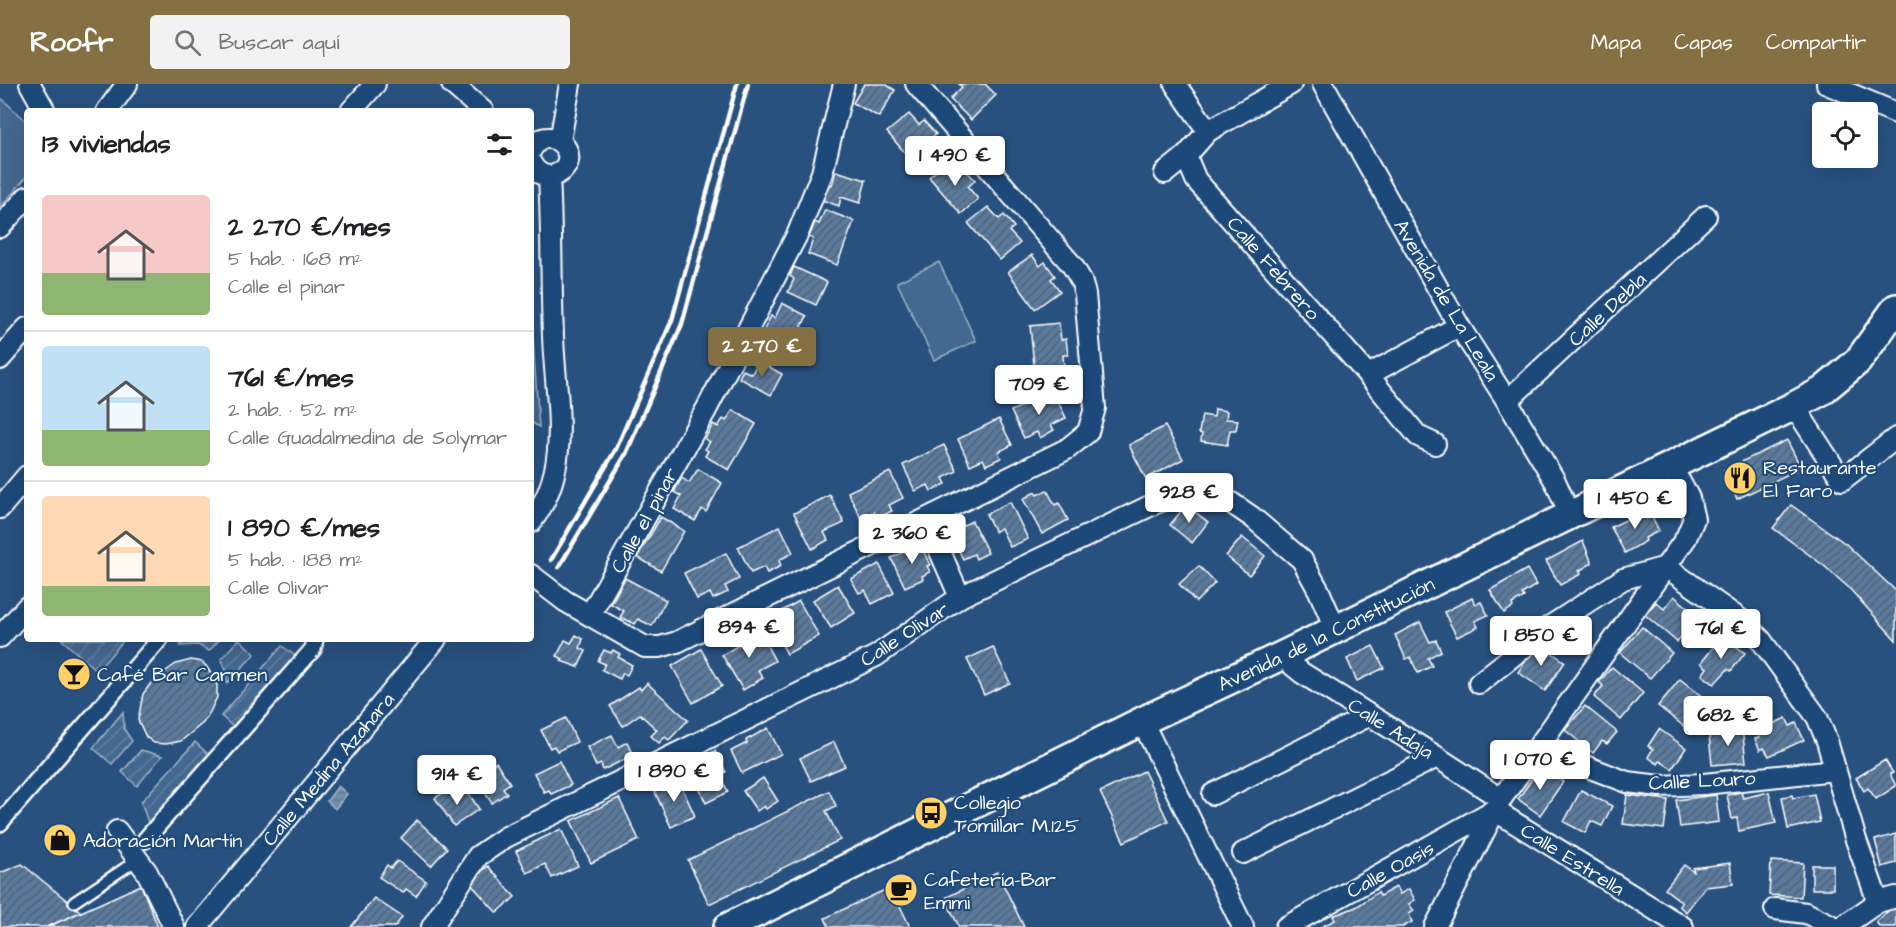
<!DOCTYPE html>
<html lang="es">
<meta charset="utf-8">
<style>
body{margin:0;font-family:"Architects Daughter",sans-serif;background:#f2f2f2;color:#202124;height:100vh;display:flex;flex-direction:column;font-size:22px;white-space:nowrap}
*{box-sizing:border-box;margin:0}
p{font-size:20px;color:#757577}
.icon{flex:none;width:33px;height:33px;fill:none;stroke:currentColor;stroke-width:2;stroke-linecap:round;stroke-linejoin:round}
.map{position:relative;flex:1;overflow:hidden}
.sheet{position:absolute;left:24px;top:24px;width:510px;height:534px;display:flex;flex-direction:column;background:#fff;border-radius:6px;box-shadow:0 6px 24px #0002}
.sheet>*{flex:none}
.buttons{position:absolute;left:1812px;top:18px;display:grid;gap:12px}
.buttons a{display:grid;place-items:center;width:66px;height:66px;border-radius:6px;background:#fff;box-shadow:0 6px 24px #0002;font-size:30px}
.price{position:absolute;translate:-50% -51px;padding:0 14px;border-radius:6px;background:#fff;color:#222;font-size:20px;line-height:39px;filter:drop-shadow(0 2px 3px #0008)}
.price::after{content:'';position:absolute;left:50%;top:36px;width:18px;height:14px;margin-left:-9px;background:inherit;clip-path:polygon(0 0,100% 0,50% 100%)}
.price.selected{background:#847042;color:#fff}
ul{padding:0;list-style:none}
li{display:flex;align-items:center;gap:18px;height:150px;padding:0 18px}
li+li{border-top:2px solid #e0e0e0}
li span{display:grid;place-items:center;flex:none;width:168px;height:120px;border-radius:6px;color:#555}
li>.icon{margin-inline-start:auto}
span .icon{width:72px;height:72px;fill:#fffc;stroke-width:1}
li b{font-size:26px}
h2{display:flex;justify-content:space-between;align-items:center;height:72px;padding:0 18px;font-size:26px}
header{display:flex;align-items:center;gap:36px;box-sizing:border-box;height:84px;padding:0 30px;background:#847042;color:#fff}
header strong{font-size:28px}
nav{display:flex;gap:33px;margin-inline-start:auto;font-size:21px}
.search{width:420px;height:54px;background:#f2f2f2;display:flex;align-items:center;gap:15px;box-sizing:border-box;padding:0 21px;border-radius:6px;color:#757577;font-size:22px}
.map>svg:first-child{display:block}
.park{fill:#446890;stroke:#a2b4c8;stroke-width:1.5}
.garden{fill:url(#garden-furrows);stroke:#a2b4c8;stroke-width:1.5}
.water{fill:url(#water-rules);stroke:#aabbcd;stroke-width:1.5}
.building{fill:url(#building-hatch);stroke:#fff;stroke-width:1.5}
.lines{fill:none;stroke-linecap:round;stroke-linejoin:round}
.service-casing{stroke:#fff;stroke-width:14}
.pedestrian-casing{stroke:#fff;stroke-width:20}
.minor-casing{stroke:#fff;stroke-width:24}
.secondary-casing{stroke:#fff;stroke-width:32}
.service{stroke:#1f4a7a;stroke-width:9}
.pedestrian{stroke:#1f4a7a;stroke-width:15}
.minor{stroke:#1f4a7a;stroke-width:20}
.secondary{stroke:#1f4a7a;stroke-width:27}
.rail{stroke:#fff;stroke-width:4.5}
.labels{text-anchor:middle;stroke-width:4.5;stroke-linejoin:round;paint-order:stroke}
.street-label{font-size:20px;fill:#fff;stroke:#1f4a7a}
.poi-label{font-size:20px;fill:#fff;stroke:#1f4a7a;text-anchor:start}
</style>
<header>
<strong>Roofr</strong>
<div class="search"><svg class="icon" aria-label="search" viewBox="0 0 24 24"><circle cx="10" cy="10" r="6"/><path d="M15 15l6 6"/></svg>Buscar aquí</div>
<nav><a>Mapa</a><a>Capas</a><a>Compartir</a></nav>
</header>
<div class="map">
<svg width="1896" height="843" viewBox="0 0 1896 843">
<defs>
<pattern id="garden-furrows" width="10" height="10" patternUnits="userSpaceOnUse" patternTransform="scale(1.5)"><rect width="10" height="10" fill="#446890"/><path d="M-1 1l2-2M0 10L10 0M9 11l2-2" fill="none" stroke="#607fa1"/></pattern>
<pattern id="water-rules" width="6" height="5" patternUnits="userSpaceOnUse" patternTransform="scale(1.5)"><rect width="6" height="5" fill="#718dab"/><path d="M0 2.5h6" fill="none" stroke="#64768a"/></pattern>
<pattern id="building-hatch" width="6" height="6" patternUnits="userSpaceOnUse" patternTransform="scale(1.5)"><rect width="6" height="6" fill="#5a7a9d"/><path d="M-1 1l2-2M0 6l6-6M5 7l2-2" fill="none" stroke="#536374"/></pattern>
</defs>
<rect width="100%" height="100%" fill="#28517f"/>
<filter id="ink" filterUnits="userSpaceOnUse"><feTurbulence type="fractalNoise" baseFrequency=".0167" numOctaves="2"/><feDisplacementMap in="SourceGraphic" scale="12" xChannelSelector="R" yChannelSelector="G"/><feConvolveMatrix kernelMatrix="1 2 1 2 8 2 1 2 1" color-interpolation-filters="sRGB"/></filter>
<g filter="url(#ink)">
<g class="park">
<path d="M0 13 27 38V92L0 124Z"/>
<path d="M531 125 532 240 539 343 531 338Z"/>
<path d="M939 178 976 257 934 276 897 198Z"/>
</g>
<g class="garden">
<path d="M61 555H125L97 587Z"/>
<path d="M186 555H220L209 567 198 561 180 562Z"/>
<path d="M239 555 255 570 227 599V588L221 575Z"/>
<path d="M282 562 297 573 233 643 221 632Z"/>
<path d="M123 628 124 645 132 657 112 680 93 664Z"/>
<path d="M195 658 210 672 149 741 141 718Z"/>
<path d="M141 666 162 672 137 702 122 688Z"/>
</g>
<path class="water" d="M338 702 347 710 335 725 327 717Z"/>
<g class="building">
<path d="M864 0H885L895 6 879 33 853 19Z"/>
<path d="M959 0H985L996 11 971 36 950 15 962 3Z"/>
<path d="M909 30 919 41 924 37 936 50 931 55 941 67 919 85 887 48Z"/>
<path d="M947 78 957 90 964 84 975 96 968 103 978 115 961 130 929 93Z"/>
<path d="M836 87 866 96 860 119 841 113 839 122 822 116 827 100 832 101Z"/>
<path d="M988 123 999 135 1004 131 1014 143 1009 147 1020 159 1000 176 968 139Z"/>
<path d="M825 126 854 137 837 181 808 170 813 155 809 153 815 138 819 140Z"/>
<path d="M1032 171 1040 182 1045 178 1055 192 1051 195 1060 207 1035 225 1008 188Z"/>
<path d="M794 183 827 198 816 221 788 208 794 195 790 192Z"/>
<path d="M782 219 807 232 785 275 760 262 767 249 763 248 771 232 775 234Z"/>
<path d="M1059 239 1061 256 1066 255 1068 271H1063L1064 288 1035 291 1030 242Z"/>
<path d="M758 277 782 290 771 311 739 294 743 286 752 290Z"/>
<path d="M1053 307 1066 334 1051 341 1054 346 1040 354 1037 348 1024 354 1011 327Z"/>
<path d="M1215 325 1227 327 1226 335 1238 336 1236 346H1230L1227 361 1201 357 1202 350 1199 349 1202 331 1214 333Z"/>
<path d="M733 326 756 340 729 386 705 372 708 367 705 365 710 358 705 355 713 340 718 343 723 335 726 337Z"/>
<path d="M999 335 1012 361 998 368 1001 374 986 381 983 375 970 381 958 355Z"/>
<path d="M1165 342 1183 375 1146 395 1129 361Z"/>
<path d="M1787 356 1801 384 1737 415 1724 386Z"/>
<path d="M944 361 957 387 943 394 946 400 931 407 928 401 915 407 903 381Z"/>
<path d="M698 385 722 399 706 428 702 425 695 437 674 425 681 412 674 408 682 394 689 399Z"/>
<path d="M890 388 903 414 889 421 892 427 877 434 874 428 861 434 848 408Z"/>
<path d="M1047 406 1055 421 1059 419 1068 436 1042 450 1023 415 1035 408 1037 411Z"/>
<path d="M830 411 844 439 824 448 828 456 812 465 794 429Z"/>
<path d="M1010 418 1028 455 1010 463 1001 444 995 448 986 430Z"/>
<path d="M1186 421 1208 438 1192 459 1170 441Z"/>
<path d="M1791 421 1846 460 1896 507V556L1848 503 1823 481 1773 444Z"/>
<path d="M1648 425 1659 447 1645 454 1646 457 1625 469 1611 443Z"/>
<path d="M661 433 684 447 661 487 637 473Z"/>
<path d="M972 437 988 469 976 475 974 470 963 475 958 465 956 467 947 449Z"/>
<path d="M780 442 793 469 779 476 781 482 767 489 764 483 751 489 738 463Z"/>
<path d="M1242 453 1265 472 1249 491 1226 472Z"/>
<path d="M1583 457 1592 479 1579 487 1581 490 1560 501 1546 477Z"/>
<path d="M920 460 930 481 927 482 930 488 922 492 923 495 905 503 891 474Z"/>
<path d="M726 469 739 495 725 502 728 508 713 515 710 509 697 515 684 489Z"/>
<path d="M879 480 894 509 872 520 865 506 859 509 851 495Z"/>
<path d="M1199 482 1215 499 1196 518 1179 500Z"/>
<path d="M1527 485 1536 501 1522 510 1524 513 1512 520 1513 523 1504 529 1490 506Z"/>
<path d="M625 494 666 516 652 542 638 535 635 540 620 533 624 527 611 520Z"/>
<path d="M838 501 855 529 831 544 813 516Z"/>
<path d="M1674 512 1697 531 1677 558 1645 531 1656 518 1664 525Z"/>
<path d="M1472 514 1476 520 1481 518 1488 531 1475 537 1478 543 1457 553 1444 528Z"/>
<path d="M799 517 819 552 787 570 771 541 780 535 777 530Z"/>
<path d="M1420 538 1430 558 1436 556 1441 567 1428 574 1432 582 1418 589 1410 573 1406 575 1395 551Z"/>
<path d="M757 543 775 577 758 586 763 594 743 606 722 571 742 559 745 564 747 563 741 551Z"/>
<path d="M1642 543 1672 569 1650 594 1620 569Z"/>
<path d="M576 551 583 555 580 564 586 567 578 583 561 577 563 575 557 572 565 556 571 559Z"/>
<path d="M1722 552 1745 569 1731 587 1728 585 1714 600 1702 591 1707 584 1701 579Z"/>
<path d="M1538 559 1565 578 1545 607 1518 588Z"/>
<path d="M1373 562 1384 584 1357 597 1347 575Z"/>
<path d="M993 563 1010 599 984 611 967 575Z"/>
<path d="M701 565 722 602 693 619 672 582Z"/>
<path d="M604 566 611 569 613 566 620 570 618 573 632 581 627 591 623 589 620 595 602 586 605 580 598 577Z"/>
<path d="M191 576 202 578 207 583 217 600V613L210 628 203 639 181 657 166 660 154 659 146 653 138 636 143 610 151 599 162 590 176 580Z"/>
<path d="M1612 583 1643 609 1621 636 1594 613 1603 602 1599 598Z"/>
<path d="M1680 595 1708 617 1686 644 1658 622Z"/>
<path d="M647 599 688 636 669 656 665 653 659 659 651 652 657 646 640 630 623 642 610 622 639 603 641 606Z"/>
<path d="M1585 622 1617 648 1607 660 1602 657 1593 669 1565 646Z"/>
<path d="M566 634 577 658 557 667 554 662 550 664 541 646Z"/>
<path d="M1786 634 1790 642 1796 639 1804 656 1769 672 1764 664 1760 666 1755 655 1760 653 1757 647Z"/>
<path d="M1742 643 1746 678 1712 681 1709 651 1717 650 1716 648 1729 646V644Z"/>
<path d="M768 644 781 670 742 689 731 667 747 659 746 656Z"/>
<path d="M1659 645 1686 664 1672 685 1660 677 1658 680 1648 673 1653 665 1648 662Z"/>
<path d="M612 651 618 663 627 658 634 671 603 686 601 680 596 682 587 663Z"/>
<path d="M834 658 845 682 811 697 800 674Z"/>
<path d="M715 667 726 688 720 691 728 708 706 719 688 680Z"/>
<path d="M1885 676 1893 689 1890 690 1896 702 1876 715 1868 704 1864 707 1856 694Z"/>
<path d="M559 677 571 701 551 710 549 706 544 708 534 689Z"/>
<path d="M496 678 510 699 503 704 507 709 492 719 474 693Z"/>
<path d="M1541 682 1563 698 1540 731 1518 715Z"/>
<path d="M1144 687 1168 737 1124 758 1100 708Z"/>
<path d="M763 694 778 717 766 725 764 722 757 727 743 707Z"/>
<path d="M678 695 695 732 671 743 654 706Z"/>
<path d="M451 704 457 712 467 707 479 725 454 742 435 714Z"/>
<path d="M1581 706 1612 722 1602 742 1591 737 1585 749 1564 738Z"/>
<path d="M829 707 836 722 826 727 840 756 709 820 688 776Z"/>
<path d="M1741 708 1743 714 1769 708 1776 739 1739 747 1737 734 1732 735 1727 711Z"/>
<path d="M1814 710 1820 738 1788 745 1782 713 1792 711 1793 714Z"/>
<path d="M1627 711 1668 716 1664 745 1623 740Z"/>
<path d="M1716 711 1719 738 1680 743 1676 716Z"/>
<path d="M619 714 639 756 591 779 571 737Z"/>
<path d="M417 736 447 764 431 782 401 754Z"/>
<path d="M561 745 578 782 552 794 545 780 527 789 516 767Z"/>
<path d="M1896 750V779L1882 783 1875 756Z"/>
<path d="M397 777 426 797 416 812 406 805 403 809 379 793 387 781 391 784Z"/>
<path d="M1771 777 1803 779 1801 813 1769 811Z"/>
<path d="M1730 779 1733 800 1705 803 1686 828 1679 822 1682 818 1665 805 1684 781 1694 788 1693 784Z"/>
<path d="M22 780 81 828 47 843H0V789Z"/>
<rect x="1812" y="781" width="21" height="24"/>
<path d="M488 782 515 813 497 829 469 798Z"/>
<path d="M997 788 1024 843H959L945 814Z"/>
<path d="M141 801 158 843H47L81 828Z"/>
<path d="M891 803 910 843H829L825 834Z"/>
<path d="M1396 803 1400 810 1409 805 1415 816 1409 820 1414 827 1409 830 1412 838 1403 843H1321L1335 836 1333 832 1356 823 1378 808 1380 812Z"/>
<path d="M374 814 402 833 395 843H351Z"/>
<path d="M1893 823 1896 824V843H1880L1876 838Z"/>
</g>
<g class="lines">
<defs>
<path id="service" d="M74 818 137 776"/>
<g id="pedestrian">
<path d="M0 739 160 555"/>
<path d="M145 756 313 565 315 555"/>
</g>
<g id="minor">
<path d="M30 0 45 27"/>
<path d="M452 0 483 27"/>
<path d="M1175 0 1208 47"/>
<path d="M1323 0 1459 242 1507 317 1555 397 1570 431"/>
<path d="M1827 0 1896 29"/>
<path d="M107 27 127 0"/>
<path d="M351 27 375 0"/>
<path d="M560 57 570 0"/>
<path d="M531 66C545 38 582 65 563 86 559 89 555 92 550 92 541 92 535 87 531 79"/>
<path d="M1186 72 1196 96 1368 291 1418 352 1435 360"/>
<path d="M1165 89 1186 72 1208 47 1291 0"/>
<path d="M0 143 27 113"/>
<path d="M0 275 27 244"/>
<path d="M1368 291 1459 242"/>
<path d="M1507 317 1706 132"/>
<path d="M1794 322 1842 396 1896 354"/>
<path d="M0 424 27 392"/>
<path d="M926 436 960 513"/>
<path d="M531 438C574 383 555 316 553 252 551 199 552 145 549 92"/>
<path d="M531 491 565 517 645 563H660L677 558 1067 365 1088 348 1095 324 1085 210 1081 196 1072 181 916 0"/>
<path d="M590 531 706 326 798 149 822 89 844 0"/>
<path d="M0 553 27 523"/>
<path d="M1281 572 1302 589 1437 673 1501 715"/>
<path d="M1479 599 1549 543 1623 495 1666 483 1741 536 1761 556 1817 633 1827 657 1856 756 1878 818"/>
<path d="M1142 637 1243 843"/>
<path d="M1541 659 1572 677 1627 698 1660 702 1704 700 1835 686"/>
<path d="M1213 710 1370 631"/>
<path d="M1494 726 1683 843"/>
<path d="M117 747 147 788 174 843"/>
<path d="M1243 769 1437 673"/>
<path d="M1775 825 1806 829 1835 843"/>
<path d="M197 843 436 555"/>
<path d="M432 843 478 772 506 753 876 572 960 513 1156 419 1176 412 1203 409 1230 418 1252 433 1302 476 1319 507 1335 544"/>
<path d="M1286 843 1494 726"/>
<path d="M1435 843 1501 715 1686 454 1694 435 1689 414 1671 382"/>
<path d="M1842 843 1878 818 1896 813"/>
</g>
<g id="secondary">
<path id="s1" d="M728 843 1142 637 1281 572 1794 322 1822 307 1858 277 1896 224"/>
</g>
</defs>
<use href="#service" class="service-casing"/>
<use href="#pedestrian" class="pedestrian-casing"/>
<use href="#minor" class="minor-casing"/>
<use href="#secondary" class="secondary-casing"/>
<use href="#service" class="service"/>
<use href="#pedestrian" class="pedestrian"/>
<use href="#minor" class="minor"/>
<use href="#secondary" class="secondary"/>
<g class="rail">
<path d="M551 476 616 365 672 236 737 0"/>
<path d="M559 483 626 370 682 240 748 0"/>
</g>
</g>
</g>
<defs>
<symbol id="restaurant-disc" viewBox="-11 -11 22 22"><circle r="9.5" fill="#ffd166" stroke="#1f4a7a"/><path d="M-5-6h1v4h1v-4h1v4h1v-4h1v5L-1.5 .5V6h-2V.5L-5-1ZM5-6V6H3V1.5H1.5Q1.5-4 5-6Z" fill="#111"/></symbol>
<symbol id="bar-disc" viewBox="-11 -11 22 22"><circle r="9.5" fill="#ffd166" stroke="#1f4a7a"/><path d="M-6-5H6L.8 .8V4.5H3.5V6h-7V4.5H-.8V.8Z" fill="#111"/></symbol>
<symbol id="bus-disc" viewBox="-11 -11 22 22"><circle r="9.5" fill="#ffd166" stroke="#1f4a7a"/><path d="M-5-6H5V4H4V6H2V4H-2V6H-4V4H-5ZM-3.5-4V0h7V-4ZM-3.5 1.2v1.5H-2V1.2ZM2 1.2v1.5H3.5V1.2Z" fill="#111"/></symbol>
<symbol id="shop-disc" viewBox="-11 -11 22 22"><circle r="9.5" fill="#ffd166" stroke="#1f4a7a"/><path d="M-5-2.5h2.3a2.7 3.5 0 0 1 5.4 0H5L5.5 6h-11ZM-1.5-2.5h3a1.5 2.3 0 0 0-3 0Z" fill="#111"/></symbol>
<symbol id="cafe-disc" viewBox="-11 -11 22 22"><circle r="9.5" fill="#ffd166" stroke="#1f4a7a"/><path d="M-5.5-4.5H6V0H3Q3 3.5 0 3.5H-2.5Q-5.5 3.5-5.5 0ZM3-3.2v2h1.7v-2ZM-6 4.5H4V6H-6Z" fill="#111"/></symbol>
</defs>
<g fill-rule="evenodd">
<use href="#restaurant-disc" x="1721" y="375" width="38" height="38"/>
<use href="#bar-disc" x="55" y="571" width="38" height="38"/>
<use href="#bus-disc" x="912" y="710" width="38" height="38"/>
<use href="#shop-disc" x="41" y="737" width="38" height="38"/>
<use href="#cafe-disc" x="882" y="787" width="38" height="38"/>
</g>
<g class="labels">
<g class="street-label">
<text transform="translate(1274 184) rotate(49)" y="7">Calle Febrero</text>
<text transform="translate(1447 216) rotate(59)" y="7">Avenida de La Leala</text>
<text transform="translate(1607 225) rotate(-43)" y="7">Calle Debla</text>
<text transform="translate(644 436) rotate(-61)" y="7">Calle el pinar</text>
<text dy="7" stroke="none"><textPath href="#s1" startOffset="666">Avenida de la Constitución</textPath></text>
<text transform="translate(904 550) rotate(-33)" y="7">Calle Olivar</text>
<text transform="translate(1391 644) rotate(32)" y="7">Calle Adaja</text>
<text transform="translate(328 685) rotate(-50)" y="7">Calle Medina Azahara</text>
<text transform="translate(1702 696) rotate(-3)" y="7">Calle Louro</text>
<text transform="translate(1573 775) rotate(32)" y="7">Calle Estrella</text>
<text transform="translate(1390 785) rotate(-29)" y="7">Calle Oasis</text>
</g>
<g class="poi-label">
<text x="1763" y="390">Restaurante<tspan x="1763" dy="23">El Faro</tspan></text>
<text x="97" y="597">Café Bar Carmen</text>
<text x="954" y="725">Collegio<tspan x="954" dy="23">Tomillar M.125</tspan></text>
<text x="83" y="763">Adoración Martín</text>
<text x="924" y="802">Cafetería-Bar<tspan x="924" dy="23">Emmi</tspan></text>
</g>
</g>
</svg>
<div class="buttons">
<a><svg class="icon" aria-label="locate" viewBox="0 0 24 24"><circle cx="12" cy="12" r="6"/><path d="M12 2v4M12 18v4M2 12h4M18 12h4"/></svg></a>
</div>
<b class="price" style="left:955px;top:103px">1 490 €</b>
<b class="price selected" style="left:762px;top:294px">2 270 €</b>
<b class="price" style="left:1039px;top:332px">709 €</b>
<b class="price" style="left:1189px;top:440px">928 €</b>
<b class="price" style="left:1635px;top:446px">1 450 €</b>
<b class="price" style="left:912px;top:481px">2 360 €</b>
<b class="price" style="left:749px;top:575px">894 €</b>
<b class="price" style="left:1721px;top:576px">761 €</b>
<b class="price" style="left:1541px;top:583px">1 850 €</b>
<b class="price" style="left:1728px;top:663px">682 €</b>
<b class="price" style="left:1540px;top:707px">1 070 €</b>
<b class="price" style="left:674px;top:719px">1 890 €</b>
<b class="price" style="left:457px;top:722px">914 €</b>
<section class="sheet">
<h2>13 viviendas<svg class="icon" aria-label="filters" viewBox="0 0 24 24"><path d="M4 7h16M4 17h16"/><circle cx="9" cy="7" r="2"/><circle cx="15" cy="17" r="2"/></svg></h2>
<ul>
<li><span style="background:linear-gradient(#f6c9c9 65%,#8fb573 0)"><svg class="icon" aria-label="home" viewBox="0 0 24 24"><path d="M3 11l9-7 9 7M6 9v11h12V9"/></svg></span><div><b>2 270 €/mes</b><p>5 hab. · 168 m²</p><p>Calle el pinar</p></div></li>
<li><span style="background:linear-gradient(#bfe0f5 70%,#8fb573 0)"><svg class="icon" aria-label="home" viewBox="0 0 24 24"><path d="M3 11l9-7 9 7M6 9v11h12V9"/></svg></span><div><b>761 €/mes</b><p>2 hab. · 52 m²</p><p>Calle Guadalmedina de Solymar</p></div></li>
<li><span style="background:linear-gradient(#ffd9b3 75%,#8fb573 0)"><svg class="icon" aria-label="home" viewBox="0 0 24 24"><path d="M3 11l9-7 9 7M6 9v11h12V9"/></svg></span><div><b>1 890 €/mes</b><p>5 hab. · 188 m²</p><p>Calle Olivar</p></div></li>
</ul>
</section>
</div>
